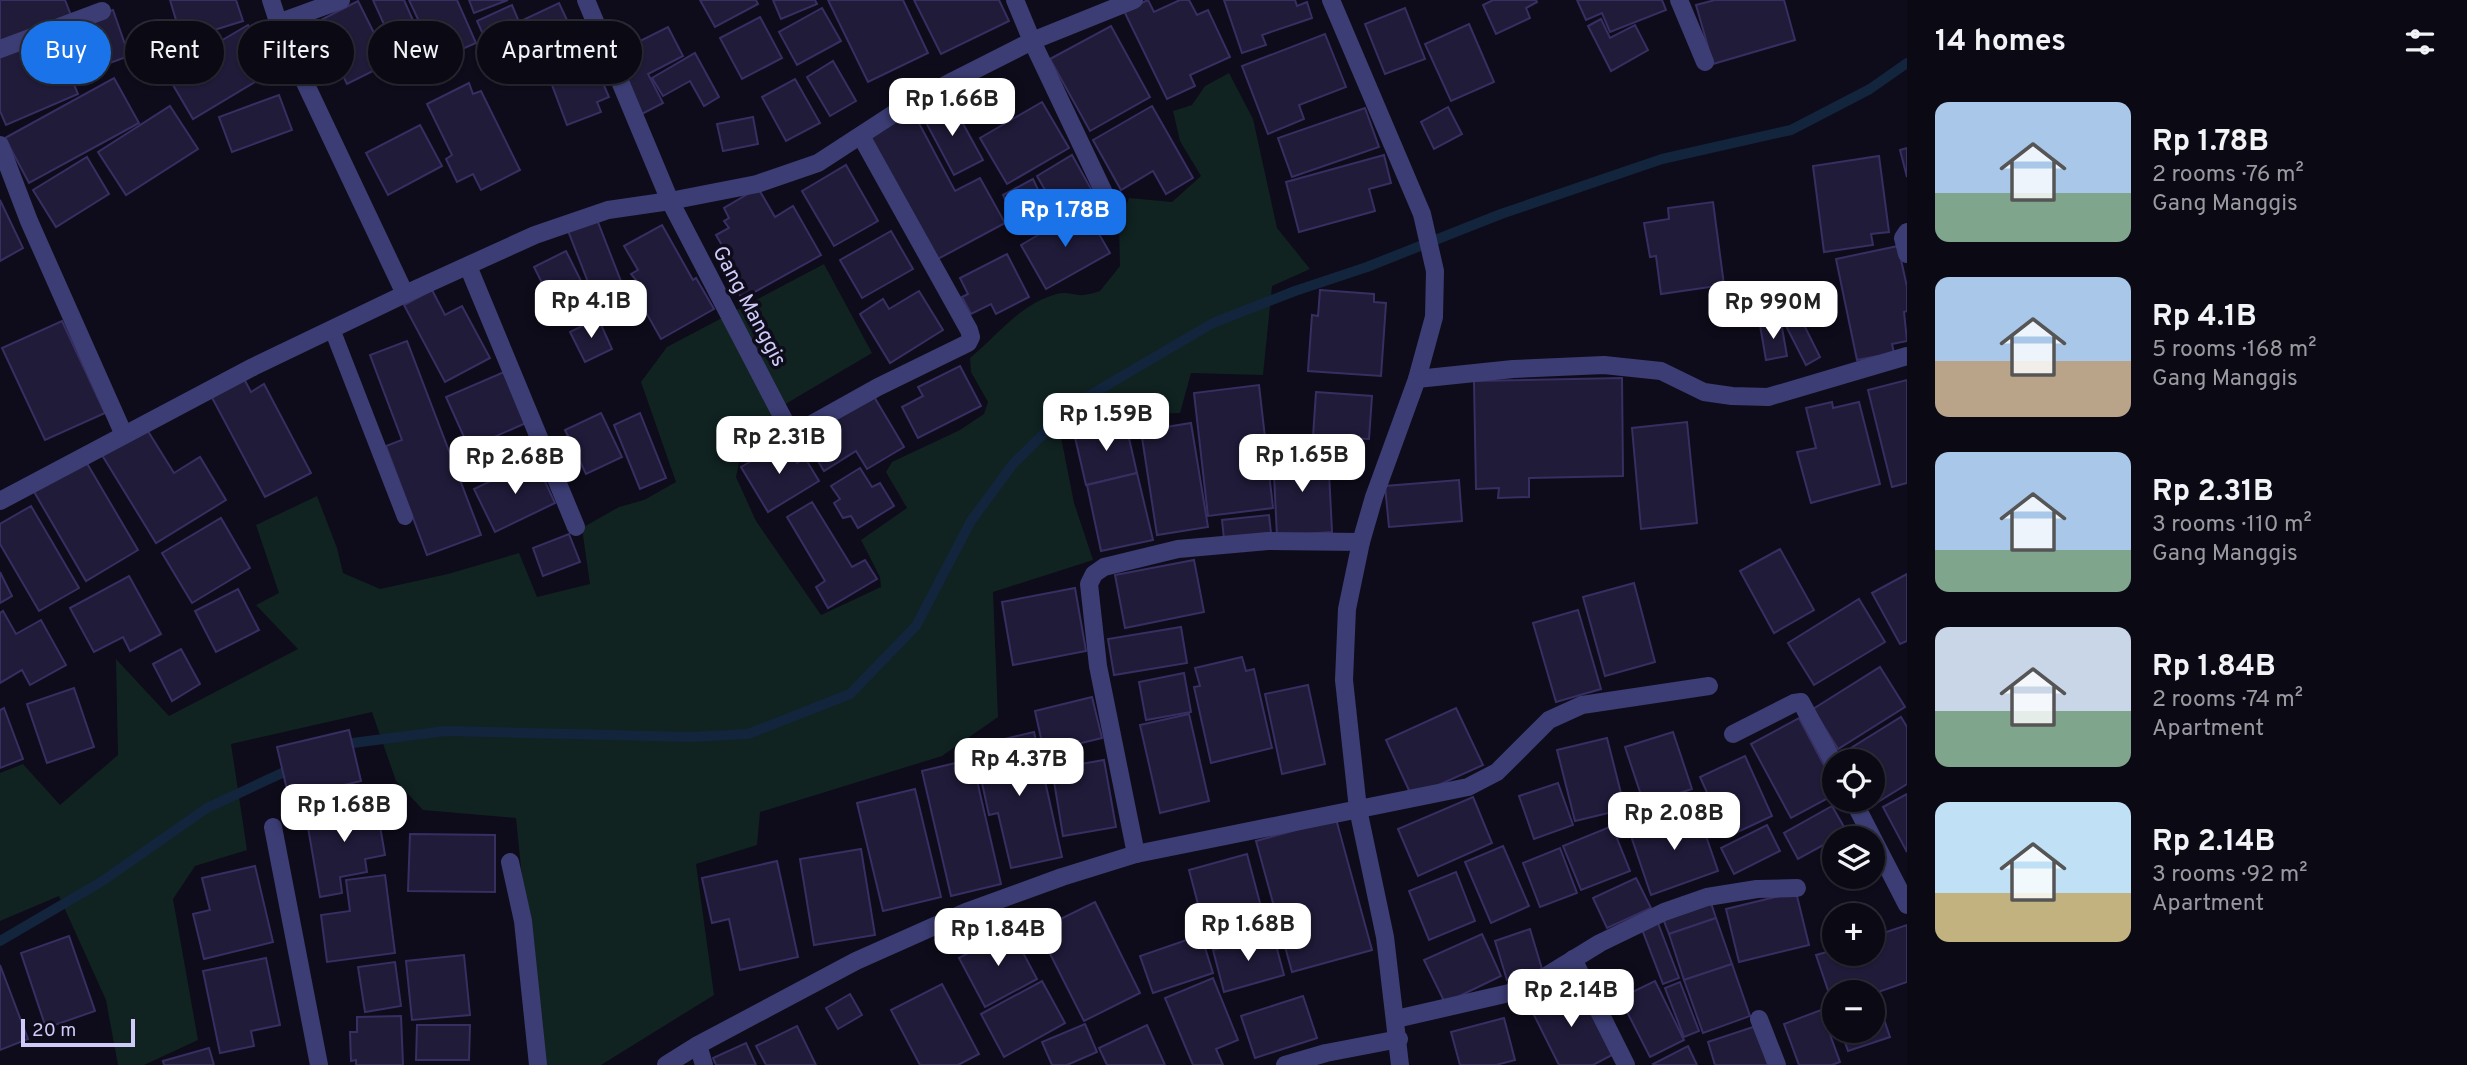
<!DOCTYPE html>
<meta charset="utf-8">
<style>
body{margin:0;font-family:Overpass,sans-serif;background:#13121d;color:#f1f3f6;height:100vh;display:flex;flex-direction:column;font-size:26px;white-space:nowrap}
*{box-sizing:border-box;margin:0}
p{font-size:23px;color:#999aa0}
.icon{flex:none;width:38px;height:38px;fill:none;stroke:currentColor;stroke-width:2;stroke-linecap:round;stroke-linejoin:round}
.map{position:relative;flex:1;overflow:hidden}
.panel{display:flex;flex-direction:column;background:#0a0914;width:560px}
.panel>*{flex:none}
.hud{position:absolute;left:21px;top:21px;width:665px;height:63px;display:flex;gap:14px}
.tools{position:absolute;left:1822px;top:749px;display:grid;gap:14px}
.tools a{display:grid;place-items:center;width:63px;height:63px;border-radius:50%;background:#0a0914;box-shadow:0 2px 5px #0004,0 0 0 2px #2a2a34;font-size:35px}
.scale{position:absolute;left:21px;bottom:18px;width:114px;box-sizing:border-box;padding-left:7px;border:4px solid #cecbf9;border-top:0;font-size:19px;line-height:24px;white-space:nowrap;color:#cecbf9;-webkit-text-stroke:5px #0e0c1a;paint-order:stroke}
.price{position:absolute;translate:-50% -60px;padding:0 16px;border-radius:14px;background:#fff;color:#222;font-size:23px;line-height:46px;filter:drop-shadow(0 2px 4px #0008)}
.price::after{content:'';position:absolute;left:50%;top:42px;width:21px;height:16px;margin-left:-10px;background:inherit;clip-path:polygon(0 0,100% 0,50% 100%)}
.price.current{background:#1a73e8;color:#fff}
ul{padding:0;list-style:none}
li{display:flex;align-items:center;gap:21px;height:175px;padding:0 28px}
li span{display:grid;place-items:center;flex:none;width:196px;height:140px;border-radius:14px;color:#555}
li>.icon{margin-inline-start:auto}
span .icon{width:84px;height:84px;fill:#fffc;stroke-width:1}
li b{font-size:30px}
h2{display:flex;justify-content:space-between;align-items:center;height:84px;padding:0 28px;font-size:30px}
.tag{padding:0 24px;border-radius:32px;background:#0a0914;box-shadow:0 2px 5px #0004,0 0 0 2px #2a2a34;font-size:24px;line-height:63px}
.tag.current{background:#1a73e8;color:#fff}
main{display:flex;flex:1;min-height:0}
.map>svg:first-child{display:block}
.green{fill:#102321}
.lines{fill:none;stroke-linecap:round;stroke-linejoin:round}
.stream{stroke:#12253d;stroke-width:10}
.building{fill:#1f1b39;stroke:#372f62;stroke-width:2}
.lane{stroke:#3c3d74;stroke-width:16}
.street{stroke:#3c3d74;stroke-width:18}
.labels{text-anchor:middle;stroke-width:7;stroke-linejoin:round;paint-order:stroke}
.street-label{font-size:21px;fill:#cecbf9;stroke:#0e0c1a}
</style>
<main>
<div class="map">
<svg width="1907" height="1065" viewBox="0 0 1907 1065">
<rect width="100%" height="100%" fill="#0e0c1a"/>
<path class="green" d="M1229 73 1253 119 1277 228 1310 269 1272 286 1263 375 1191 373 1180 413 1141 414 1060 432 1074 503 1093 560 993 592 998 717 942 756 760 812 757 845 696 864 714 995 601 1065H541L516 818 423 810 396 781 372 712 231 744 247 850 195 866 173 899 198 1040 144 1065H118L106 1000 59 896 0 921V773L23 764 60 805 118 755 116 659 169 716 298 649 256 605 279 593 256 525 317 496 337 548 343 573 380 589 448 574 519 553 537 597 590 584 582 528 619 507 644 500 676 482 641 382 667 347 824 264 872 353 777 409 743 444 736 477 756 521 821 615 881 587 880 577 861 540 907 508 886 472 892 462 960 430 984 414 988 402 971 372 970 358C999 334 1020 304 1057 294 1066 291 1075 296 1084 295 1089 294 1095 293 1100 291L1120 266 1119 224 1129 198 1172 202 1201 176 1180 141 1173 111 1192 105 1205 86Z"/>
<g class="lines">
<g class="stream">
<path d="M339 747 345 744 445 731 691 737 748 734 850 694 916 626 971 521 1013 464 1073 405 1213 323 1295 291 1367 267 1501 214 1662 159 1791 130 1870 89 1907 63"/>
<path d="M0 941 101 882 207 808 295 767"/>
</g>
</g>
<g class="building">
<path d="M0 0H65L72 18 0 47Z"/>
<path d="M170 0H236L243 21 182 40Z"/>
<path d="M373 0H404L426 50 401 62Z"/>
<path d="M409 0H457L476 43 437 60Z"/>
<path d="M469 0H508L474 13Z"/>
<path d="M700 0H756L758 4 715 27Z"/>
<path d="M773 0H815L817 4 781 19Z"/>
<path d="M828 0H903L928 53 868 82Z"/>
<path d="M914 0H999L1009 21 941 54Z"/>
<path d="M1148 0 1154 12 1180 0H1189L1197 15 1208 10 1230 57 1190 75 1195 86 1167 99 1124 11Z"/>
<path d="M1224 0H1295L1297 6 1307 2 1312 18 1262 35 1266 45 1242 53Z"/>
<path d="M1493 0H1536L1537 2 1526 8 1530 18 1496 34 1483 5Z"/>
<path d="M1577 0H1662L1666 10 1610 32 1602 13 1586 20Z"/>
<path d="M1715 0H1784L1795 40 1713 64 1696 5Z"/>
<path d="M358 1 389 63 347 84 317 22Z"/>
<path d="M559 3 580 48 505 83 477 21 512 5 519 22Z"/>
<path d="M822 8 841 41 797 65 779 32Z"/>
<path d="M1405 8 1425 59 1385 74 1365 24Z"/>
<path d="M113 10 129 56 80 74 63 28Z"/>
<path d="M760 17 782 58 742 79 720 38Z"/>
<path d="M1601 19 1610 38 1635 25 1648 50 1611 71 1588 26Z"/>
<path d="M1469 24 1494 82 1451 101 1425 44Z"/>
<path d="M248 25 275 70 193 119 166 73Z"/>
<path d="M1111 26 1150 97 1090 131 1050 59Z"/>
<path d="M668 27 683 56 648 74 663 103 642 114 612 55Z"/>
<path d="M52 32 78 94 6 125 0 111V55Z"/>
<path d="M1325 34 1346 87 1299 105 1304 119 1268 134 1242 66Z"/>
<path d="M695 53 719 97 704 106 690 81 663 96 652 78Z"/>
<path d="M579 56 585 71 596 67 609 97 597 102 601 112 567 125 546 69Z"/>
<path d="M833 61 856 101 830 116 807 77Z"/>
<path d="M114 78 139 123 29 183 5 138Z"/>
<path d="M795 79 820 123 786 141 762 97Z"/>
<path d="M469 83 473 94 481 91 520 170 481 190 473 174 457 182 446 159 452 155 427 104Z"/>
<path d="M279 95 292 130 232 152 219 117Z"/>
<path d="M950 100 983 160 954 175 922 115Z"/>
<path d="M1042 102 1069 148 1007 184 980 138Z"/>
<path d="M170 106 198 149 126 195 98 152Z"/>
<path d="M1152 106 1193 178 1166 194 1153 171 1121 190 1093 140Z"/>
<path d="M1448 107 1462 134 1434 149 1421 122Z"/>
<path d="M1365 108 1379 147 1292 177 1278 138Z"/>
<path d="M913 112 955 191 980 178 1005 223 936 260 869 136Z"/>
<path d="M753 117 758 144 723 151 717 124Z"/>
<path d="M420 125 442 166 388 195 366 153Z"/>
<path d="M1907 148V177L1900 150Z"/>
<path d="M1072 155 1095 196 1060 216 1037 176Z"/>
<path d="M1384 155 1391 183 1369 189 1375 211 1299 232 1286 182Z"/>
<path d="M1879 156 1889 232 1871 234 1873 245 1824 252 1813 166Z"/>
<path d="M87 157 109 194 56 227 33 190Z"/>
<path d="M846 165 878 221 834 246 802 191Z"/>
<path d="M1033 179 1051 217 1020 231 1003 195Z"/>
<path d="M758 188 775 217 793 206 821 255 742 299 716 254 724 249 716 235 729 228 724 221 729 218 724 208Z"/>
<path d="M0 200 23 248 0 261Z"/>
<path d="M1713 202 1724 285 1661 294 1656 256 1650 257 1644 223 1669 219 1668 208Z"/>
<path d="M1084 208 1110 253 1046 289 1021 245Z"/>
<path d="M596 217 629 302 600 313 567 228Z"/>
<path d="M662 225 693 280 696 278 714 309 661 339 630 284 636 280 631 274 638 270 624 246Z"/>
<path d="M891 231 913 269 862 298 840 260Z"/>
<path d="M1898 246 1907 287V311L1904 312 1907 341 1892 344 1894 353 1857 360 1836 259Z"/>
<path d="M566 251 592 303 560 319 534 267Z"/>
<path d="M1007 254 1029 297 996 314 991 304 971 314 962 297 968 294 960 278Z"/>
<path d="M432 290 445 315 462 306 490 358 445 382 404 305Z"/>
<path d="M1320 290 1374 294V302L1386 303 1381 376 1308 371 1312 315 1318 316Z"/>
<path d="M919 291 943 330 890 363 860 314 883 299 889 309Z"/>
<path d="M1800 317 1820 357 1806 365 1785 324Z"/>
<path d="M598 318 612 349 585 362 570 332Z"/>
<path d="M62 321 105 413 45 440 2 348Z"/>
<path d="M1781 322 1787 356 1766 360 1760 325Z"/>
<path d="M407 341 481 535 427 555 386 446 402 440 370 355Z"/>
<path d="M960 366 981 406 918 438 902 407 923 396 918 387Z"/>
<path d="M504 372 526 423 469 448 446 397Z"/>
<path d="M242 375 251 392 264 384 311 473 265 497 209 392Z"/>
<path d="M1622 378 1623 476 1529 478V497L1498 498 1499 488 1476 489 1474 381Z"/>
<path d="M1907 380V483L1892 487 1868 390Z"/>
<path d="M1259 385 1273 508 1208 516 1194 393Z"/>
<path d="M1316 392 1372 396 1369 439 1313 437Z"/>
<path d="M873 395 904 447 867 469 856 451 824 471 803 436Z"/>
<path d="M1832 402 1833 408 1859 402 1880 484 1811 503 1797 452 1816 448 1806 408Z"/>
<path d="M601 413 622 457 586 474 565 430Z"/>
<path d="M640 413 666 478 640 489 614 425Z"/>
<path d="M1125 421 1137 473 1086 485 1074 433Z"/>
<path d="M1687 422 1697 523 1641 529 1632 428Z"/>
<path d="M1191 423 1208 527 1157 535 1141 431Z"/>
<path d="M146 428 174 473 200 457 226 500 156 543 102 455Z"/>
<path d="M784 442 797 463 805 458 819 481 768 512 741 467Z"/>
<path d="M1328 452 1332 532 1277 536 1273 455Z"/>
<path d="M85 460 138 550 86 581 33 490Z"/>
<path d="M535 460 555 503 495 532 474 489Z"/>
<path d="M860 468 872 487 880 483 894 506 858 528 851 516 843 518 834 503 840 499 831 486Z"/>
<path d="M1137 473 1153 540 1101 551 1087 485Z"/>
<path d="M1459 480 1462 521 1389 527 1385 486Z"/>
<path d="M812 502 852 567 865 560 877 579 828 608 816 587 825 581 787 517Z"/>
<path d="M31 506 79 588 39 611 0 544V524Z"/>
<path d="M1269 515 1271 533 1224 539 1222 520Z"/>
<path d="M221 518 250 568 192 603 162 553Z"/>
<path d="M569 534 580 562 543 576 533 548Z"/>
<path d="M1780 549 1814 610 1774 633 1740 571Z"/>
<path d="M1194 560 1204 612 1125 628 1115 575Z"/>
<path d="M0 572 12 596 0 603Z"/>
<path d="M1907 574V641L1900 644 1872 593Z"/>
<path d="M129 576 161 634 130 651 123 637 94 652 70 608Z"/>
<path d="M1634 583 1655 662 1605 676 1583 597Z"/>
<path d="M1075 588 1086 651 1013 665 1002 602Z"/>
<path d="M238 589 259 630 216 652 195 611Z"/>
<path d="M1859 599 1885 642 1814 685 1788 643Z"/>
<path d="M1578 610 1601 689 1556 702 1533 623Z"/>
<path d="M3 611 16 634 41 620 66 665 30 685 22 670 0 683V613Z"/>
<path d="M1181 627 1187 663 1114 675 1108 639Z"/>
<path d="M181 649 200 684 172 701 153 664Z"/>
<path d="M1242 657 1246 671 1254 669 1272 748 1211 763 1194 687 1200 686 1195 668Z"/>
<path d="M1880 667 1905 707 1838 749 1813 709Z"/>
<path d="M1184 673 1191 712 1146 720 1139 682Z"/>
<path d="M1308 685 1325 764 1282 774 1265 694Z"/>
<path d="M74 688 94 747 47 763 27 704Z"/>
<path d="M1092 697 1102 738 1044 752 1035 711Z"/>
<path d="M4 708 23 759 0 768V710Z"/>
<path d="M1456 708 1483 765 1412 797 1386 740Z"/>
<path d="M1189 714 1209 801 1160 813 1140 725Z"/>
<path d="M1901 717 1907 727V784L1878 802 1872 793V761H1853L1846 751Z"/>
<path d="M1799 718 1834 784V795L1791 818 1751 744Z"/>
<path d="M349 730 361 781 289 798 277 747Z"/>
<path d="M1034 732 1062 857 1011 868 998 813 989 815 974 746Z"/>
<path d="M1673 732 1692 789 1644 804 1625 747Z"/>
<path d="M1607 738 1625 809 1575 821 1557 750Z"/>
<path d="M1745 756 1772 816 1727 837 1700 777Z"/>
<path d="M972 759 1001 884 951 896 922 771Z"/>
<path d="M1104 760 1116 827 1063 836 1052 769Z"/>
<path d="M1558 783 1573 825 1534 839 1519 796Z"/>
<path d="M915 789 941 897 883 911 857 803Z"/>
<path d="M1907 794V852L1883 807Z"/>
<path d="M1473 797 1492 843 1418 876 1398 829Z"/>
<path d="M376 803 385 855 365 859 367 872 340 877 342 893 320 897 306 816Z"/>
<path d="M1832 806 1847 832 1798 859 1784 833Z"/>
<path d="M1697 810 1718 871 1651 895 1630 833Z"/>
<path d="M1336 819 1372 950 1292 972 1256 841Z"/>
<path d="M1767 825 1780 851 1734 874 1721 848Z"/>
<path d="M1612 826 1630 871 1581 890 1563 846Z"/>
<path d="M410 834 495 835V892L408 891Z"/>
<path d="M1503 846 1529 906 1491 923 1465 862Z"/>
<path d="M1560 848 1577 893 1540 907 1523 863Z"/>
<path d="M861 849 875 935 814 945 800 859Z"/>
<path d="M1247 854 1265 922 1207 938 1189 870Z"/>
<path d="M777 861 798 957 740 970 729 919 712 923 702 878Z"/>
<path d="M255 866 273 942 204 959 193 914 210 910 202 878Z"/>
<path d="M1456 872 1475 921 1429 940 1409 891Z"/>
<path d="M385 875 395 953 327 962 321 915 350 911 346 880Z"/>
<path d="M1636 878 1651 908 1607 928 1593 898Z"/>
<path d="M1796 892 1809 945 1739 962 1726 909Z"/>
<path d="M1710 900 1716 918 1669 934 1662 916Z"/>
<path d="M1095 902 1140 993 1084 1021 1038 930Z"/>
<path d="M1656 918 1679 978 1663 984 1640 924Z"/>
<path d="M1716 918 1732 964 1684 980 1669 934Z"/>
<path d="M1907 925V982L1875 993 1890 1037 1848 1051 1841 1031H1872V992H1834V1008L1816 955 1834 950V954H1872V937Z"/>
<path d="M1530 929 1542 969 1507 980 1495 941Z"/>
<path d="M1011 930 1037 979 985 1007 959 958Z"/>
<path d="M1273 934 1284 975 1224 992 1213 950Z"/>
<path d="M1482 934 1501 976 1445 1003 1424 960Z"/>
<path d="M1201 935 1213 973 1153 993 1140 956Z"/>
<path d="M69 936 95 1011 46 1028 21 953Z"/>
<path d="M464 955 470 1015 412 1020 406 961Z"/>
<path d="M266 958 280 1025 251 1031 254 1046 220 1053 203 971Z"/>
<path d="M395 962 401 1006 365 1012 358 967Z"/>
<path d="M1732 964 1750 1016 1703 1033 1684 980Z"/>
<path d="M0 965 28 1039 0 1050Z"/>
<path d="M1213 978 1238 1040 1216 1049 1223 1065H1193L1165 998Z"/>
<path d="M1042 981 1065 1023 1004 1057 981 1014Z"/>
<path d="M1655 981 1684 1040 1650 1057 1620 998Z"/>
<path d="M1680 982 1699 1031 1684 1037 1665 988Z"/>
<path d="M942 984 979 1054 958 1065H920L891 1010Z"/>
<path d="M1576 984 1612 1055 1593 1065H1559L1530 1007Z"/>
<path d="M850 994 862 1015 838 1029 826 1008Z"/>
<path d="M1303 996 1317 1038 1255 1058 1241 1016Z"/>
<path d="M1821 1010 1840 1062 1832 1065H1799L1784 1024Z"/>
<path d="M401 1016 403 1065H356V1060L351 1061 350 1032H357V1017Z"/>
<path d="M1504 1018 1515 1060 1496 1065H1460L1451 1032Z"/>
<path d="M1085 1024 1097 1052 1067 1065H1052L1042 1042Z"/>
<path d="M417 1025H470L469 1060H416Z"/>
<path d="M1147 1025 1165 1065H1107L1099 1048Z"/>
<path d="M797 1026 816 1065H766L756 1046Z"/>
<path d="M1756 1026 1769 1065H1715L1708 1042Z"/>
<path d="M746 1043 756 1065H716L713 1058Z"/>
<path d="M1688 1046 1697 1065H1654L1653 1064Z"/>
<path d="M209 1048 214 1065H164L163 1061Z"/>
</g>
<g class="lines">
<path class="lane" d="M332 329 405 517"/>
<g class="street">
<path d="M271 0 282 34 405 294"/>
<path d="M586 0 670 201 786 424 794 430H801L878 387 968 343 971 337 969 330 861 136"/>
<path d="M1015 0 1032 41 1117 220"/>
<path d="M1331 0 1422 214 1435 271 1434 317 1417 379 1374 497 1361 542 1347 609 1344 680 1358 809 1385 937 1400 1065"/>
<path d="M1679 0 1705 62"/>
<path d="M278 23 341 0"/>
<path d="M0 49 102 11"/>
<path d="M0 145 29 221 124 435"/>
<path d="M1907 232 1903 238 1907 254"/>
<path d="M468 266 576 527"/>
<path d="M1417 379 1513 369 1604 365 1661 371 1704 392 1732 396 1768 397 1907 356"/>
<path d="M0 501 253 367 405 294 535 235 608 210 670 201 757 184 818 163 901 109 953 81 1032 41 1134 0"/>
<path d="M1733 734 1794 703 1801 702 1834 763"/>
<path d="M1853 800 1907 905"/>
<path d="M273 827 319 1065"/>
<path d="M1136 854 1098 666 1089 584 1094 574 1104 567 1178 549 1268 541 1361 542"/>
<path d="M510 862 523 921 538 1065"/>
<path d="M1573 959 1626 1065"/>
<path d="M1396 1019 1518 991 1543 978 1600 943 1664 912 1707 897 1757 889 1797 888"/>
<path d="M1759 1019 1777 1065"/>
<path d="M698 1045 704 1065"/>
<path d="M666 1065 698 1045 856 961 966 912 1062 877 1136 854 1468 787 1497 772 1549 720 1582 705 1709 686"/>
<path d="M1285 1065 1326 1053 1399 1039"/>
</g>
</g>
<g class="labels">
<g class="street-label">
<text transform="translate(750 306) rotate(62)" y="7">Gang Manggis</text>
</g>
</g>
</svg>
<div class="tools">
<a><svg class="icon" aria-label="locate" viewBox="0 0 24 24"><circle cx="12" cy="12" r="6"/><path d="M12 2v4M12 18v4M2 12h4M18 12h4"/></svg></a>
<a><svg class="icon" aria-label="layers" viewBox="0 0 24 24"><path d="M12 4l9 5-9 5-9-5zM3 14l9 5 9-5"/></svg></a>
<a>+</a>
<a>−</a>
</div>
<div class="scale">20 m</div>
<b class="price" style="left:952px;top:138px">Rp 1.66B</b>
<b class="price current" style="left:1065px;top:249px">Rp 1.78B</b>
<b class="price" style="left:591px;top:340px">Rp 4.1B</b>
<b class="price" style="left:1773px;top:341px">Rp 990M</b>
<b class="price" style="left:1106px;top:453px">Rp 1.59B</b>
<b class="price" style="left:779px;top:476px">Rp 2.31B</b>
<b class="price" style="left:1302px;top:494px">Rp 1.65B</b>
<b class="price" style="left:515px;top:496px">Rp 2.68B</b>
<b class="price" style="left:1019px;top:798px">Rp 4.37B</b>
<b class="price" style="left:344px;top:844px">Rp 1.68B</b>
<b class="price" style="left:1674px;top:852px">Rp 2.08B</b>
<b class="price" style="left:1248px;top:963px">Rp 1.68B</b>
<b class="price" style="left:998px;top:968px">Rp 1.84B</b>
<b class="price" style="left:1571px;top:1029px">Rp 2.14B</b>
<div class="hud">
<a class="tag current">Buy</a>
<a class="tag">Rent</a>
<a class="tag">Filters</a>
<a class="tag">New</a>
<a class="tag">Apartment</a>
</div>
</div>
<section class="panel">
<h2>14 homes<svg class="icon" aria-label="filters" viewBox="0 0 24 24"><path d="M4 7h16M4 17h16"/><circle cx="9" cy="7" r="2"/><circle cx="15" cy="17" r="2"/></svg></h2>
<ul>
<li><span style="background:linear-gradient(#a9c7e8 65%,#7fa58c 0)"><svg class="icon" aria-label="home" viewBox="0 0 24 24"><path d="M3 11l9-7 9 7M6 9v11h12V9"/></svg></span><div><b>Rp 1.78B</b><p>2 rooms · 76 m²</p><p>Gang Manggis</p></div></li>
<li><span style="background:linear-gradient(#a9c7e8 60%,#b9a48a 0)"><svg class="icon" aria-label="home" viewBox="0 0 24 24"><path d="M3 11l9-7 9 7M6 9v11h12V9"/></svg></span><div><b>Rp 4.1B</b><p>5 rooms · 168 m²</p><p>Gang Manggis</p></div></li>
<li><span style="background:linear-gradient(#a9c7e8 70%,#7fa58c 0)"><svg class="icon" aria-label="home" viewBox="0 0 24 24"><path d="M3 11l9-7 9 7M6 9v11h12V9"/></svg></span><div><b>Rp 2.31B</b><p>3 rooms · 110 m²</p><p>Gang Manggis</p></div></li>
<li><span style="background:linear-gradient(#c9d6e8 60%,#7fa58c 0)"><svg class="icon" aria-label="home" viewBox="0 0 24 24"><path d="M3 11l9-7 9 7M6 9v11h12V9"/></svg></span><div><b>Rp 1.84B</b><p>2 rooms · 74 m²</p><p>Apartment</p></div></li>
<li><span style="background:linear-gradient(#bfe0f5 65%,#c2b280 0)"><svg class="icon" aria-label="home" viewBox="0 0 24 24"><path d="M3 11l9-7 9 7M6 9v11h12V9"/></svg></span><div><b>Rp 2.14B</b><p>3 rooms · 92 m²</p><p>Apartment</p></div></li>
</ul>
</section>
</main>
